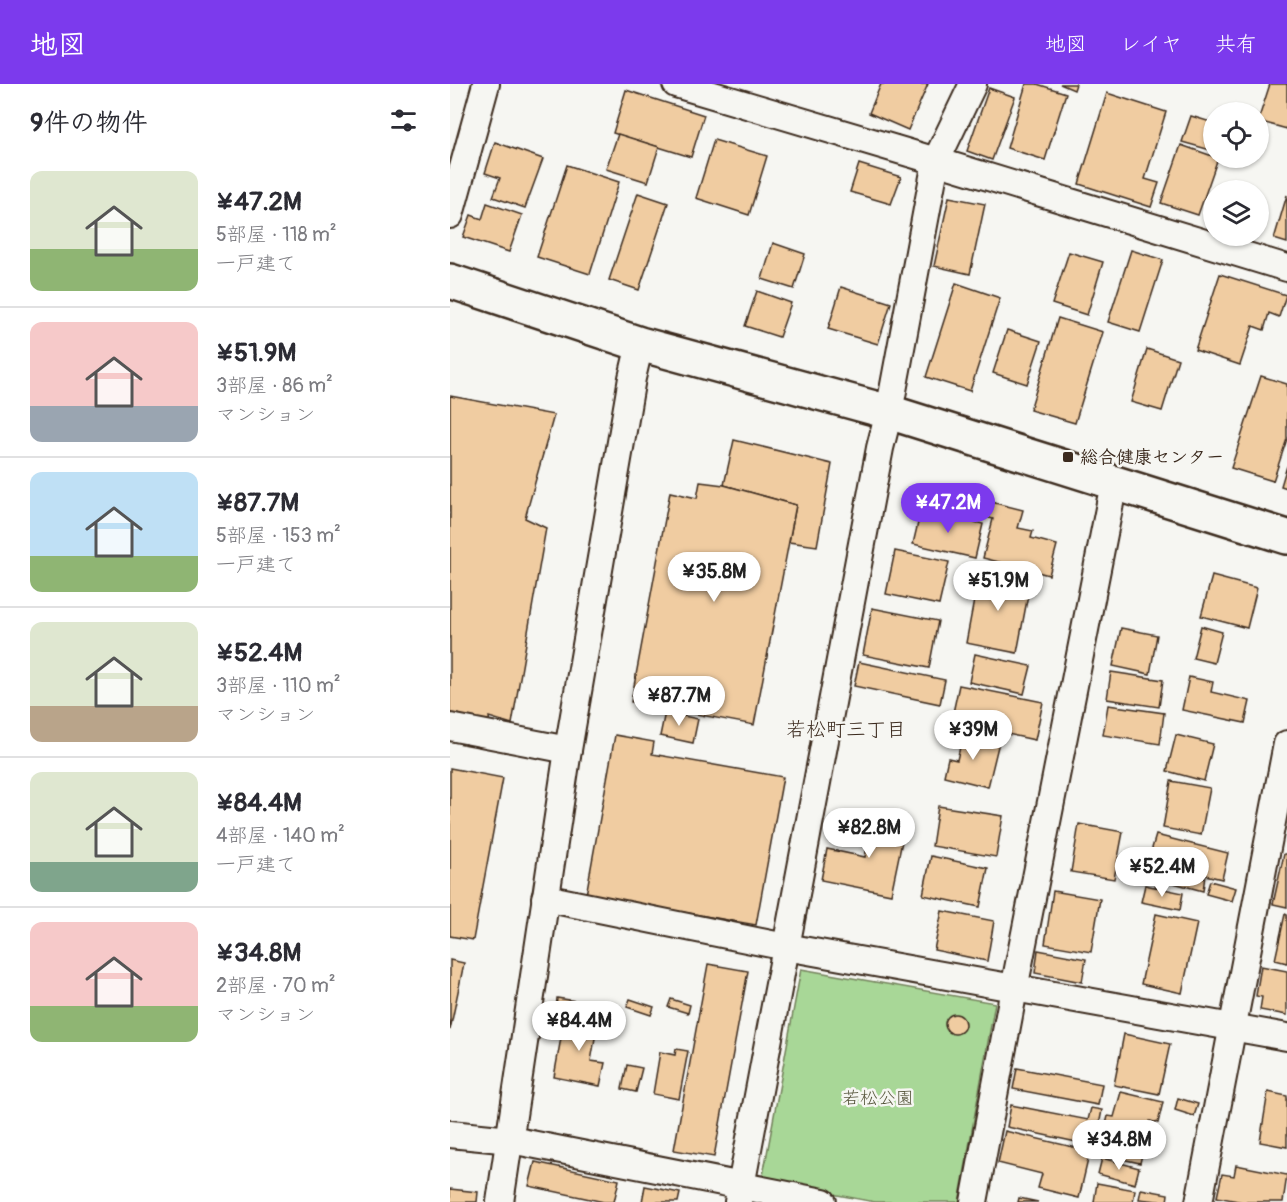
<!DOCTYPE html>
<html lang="ja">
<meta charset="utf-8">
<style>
body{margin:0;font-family:Pangolin,"Klee One",sans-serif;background:#f2f2f3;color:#2b2b33;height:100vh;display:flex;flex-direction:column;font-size:22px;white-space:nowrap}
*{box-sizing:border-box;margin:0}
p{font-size:20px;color:#7c7c81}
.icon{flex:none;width:33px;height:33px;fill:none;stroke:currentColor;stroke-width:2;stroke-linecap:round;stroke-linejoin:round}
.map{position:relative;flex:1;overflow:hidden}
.panel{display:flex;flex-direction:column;background:#fff;width:450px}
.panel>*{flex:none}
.controls{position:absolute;left:753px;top:18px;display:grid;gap:12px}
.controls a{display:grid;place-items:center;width:66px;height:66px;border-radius:50%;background:#fff;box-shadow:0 2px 4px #0004;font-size:30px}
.price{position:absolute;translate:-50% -51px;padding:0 14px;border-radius:21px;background:#fff;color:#222;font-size:20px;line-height:39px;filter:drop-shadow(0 2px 3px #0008)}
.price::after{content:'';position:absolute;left:50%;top:36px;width:18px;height:14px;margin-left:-9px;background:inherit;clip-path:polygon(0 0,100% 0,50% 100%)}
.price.active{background:#7c3aed;color:#fff}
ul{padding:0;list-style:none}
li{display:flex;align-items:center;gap:18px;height:150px;padding:0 30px}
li+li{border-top:2px solid #e1e1e2}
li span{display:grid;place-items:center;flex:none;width:168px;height:120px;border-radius:12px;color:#555}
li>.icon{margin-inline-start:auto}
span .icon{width:72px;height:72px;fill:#fffc;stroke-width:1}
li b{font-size:26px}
h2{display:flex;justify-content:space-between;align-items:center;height:72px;padding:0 30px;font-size:26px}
header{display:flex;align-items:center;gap:36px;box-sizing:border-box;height:84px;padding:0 30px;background:#7c3aed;color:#fff}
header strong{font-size:28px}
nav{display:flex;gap:33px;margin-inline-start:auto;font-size:21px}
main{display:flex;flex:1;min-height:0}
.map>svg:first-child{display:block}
.green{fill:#a8d797;stroke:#72805a;stroke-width:1.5}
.building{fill:#f0cca1;stroke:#3b2a1e;stroke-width:1.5}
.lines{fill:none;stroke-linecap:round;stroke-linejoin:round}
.street-casing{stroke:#3b2a1e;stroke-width:30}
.secondary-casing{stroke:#3b2a1e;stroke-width:38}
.street{stroke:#f6f6f2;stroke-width:26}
.secondary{stroke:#f6f6f2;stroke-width:33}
.poi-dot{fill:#3b2a1e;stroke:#f6f6f2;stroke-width:2}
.labels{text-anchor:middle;stroke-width:5;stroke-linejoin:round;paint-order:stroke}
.poi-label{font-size:18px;font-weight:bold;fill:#3b2a1e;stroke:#f6f6f2;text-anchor:start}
.park-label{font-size:18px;fill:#56553c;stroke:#f6f6f2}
.neighbourhood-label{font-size:20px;fill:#3b2a1e;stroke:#f6f6f2}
</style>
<header>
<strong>地図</strong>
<nav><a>地図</a><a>レイヤ</a><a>共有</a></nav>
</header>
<main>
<section class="panel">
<h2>9件の物件<svg class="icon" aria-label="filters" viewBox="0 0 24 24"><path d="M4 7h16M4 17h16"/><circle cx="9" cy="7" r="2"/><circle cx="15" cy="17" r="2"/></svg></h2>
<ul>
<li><span style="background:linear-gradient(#dfe7d0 65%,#8fb573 0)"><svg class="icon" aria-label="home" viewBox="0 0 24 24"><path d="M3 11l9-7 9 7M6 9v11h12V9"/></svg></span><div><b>¥47.2M</b><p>5部屋 · 118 m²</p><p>一戸建て</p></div></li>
<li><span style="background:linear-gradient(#f6c9c9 70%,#9aa5b1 0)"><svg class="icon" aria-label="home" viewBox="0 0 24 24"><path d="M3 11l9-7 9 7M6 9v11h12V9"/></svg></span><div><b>¥51.9M</b><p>3部屋 · 86 m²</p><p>マンション</p></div></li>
<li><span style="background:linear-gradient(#bfe0f5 70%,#8fb573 0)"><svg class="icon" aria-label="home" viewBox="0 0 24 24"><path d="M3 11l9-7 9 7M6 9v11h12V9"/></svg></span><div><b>¥87.7M</b><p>5部屋 · 153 m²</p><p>一戸建て</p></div></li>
<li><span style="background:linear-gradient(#dfe7d0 70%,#b9a48a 0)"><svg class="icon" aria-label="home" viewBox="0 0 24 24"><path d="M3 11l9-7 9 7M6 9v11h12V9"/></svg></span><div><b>¥52.4M</b><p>3部屋 · 110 m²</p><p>マンション</p></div></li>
<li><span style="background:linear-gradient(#dfe7d0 75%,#7fa58c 0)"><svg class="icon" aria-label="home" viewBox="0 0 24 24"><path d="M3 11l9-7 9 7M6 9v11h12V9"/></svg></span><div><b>¥84.4M</b><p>4部屋 · 140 m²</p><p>一戸建て</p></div></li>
<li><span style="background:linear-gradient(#f6c9c9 70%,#8fb573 0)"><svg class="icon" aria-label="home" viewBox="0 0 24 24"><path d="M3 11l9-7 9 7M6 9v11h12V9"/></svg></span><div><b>¥34.8M</b><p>2部屋 · 70 m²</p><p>マンション</p></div></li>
</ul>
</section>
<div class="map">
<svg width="837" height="1118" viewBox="0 0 837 1118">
<rect width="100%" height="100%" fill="#f6f6f2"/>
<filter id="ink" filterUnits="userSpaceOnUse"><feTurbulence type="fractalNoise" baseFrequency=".0167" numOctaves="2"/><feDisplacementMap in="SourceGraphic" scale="12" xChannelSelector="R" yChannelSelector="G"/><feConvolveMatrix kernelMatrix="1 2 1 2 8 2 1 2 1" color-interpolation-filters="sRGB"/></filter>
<g filter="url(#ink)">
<path class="green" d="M351 885 545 919 509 1118H425L312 1097Z"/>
<g class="building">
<path d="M431 0H478L458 46 419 29Z"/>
<path d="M576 0H587L616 9 595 76 557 64Z"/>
<path d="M610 0H626L624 6Z"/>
<path d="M820 0H837V45L808 37Z"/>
<path d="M539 4 565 13 542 76 517 67Z"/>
<path d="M176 6 254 31 241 73 163 49Z"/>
<path d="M657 9 716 28 695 95 709 99 701 123 629 100Z"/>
<path d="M741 32 764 39V67L732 58Z"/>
<path d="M168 50 209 63 198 98 156 85Z"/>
<path d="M264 56 317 72 299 131 246 114Z"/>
<path d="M45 58 93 75 75 124 43 113 50 94 35 89Z"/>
<path d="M731 61 768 74 748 131 711 119Z"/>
<path d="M409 80 451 93 441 120 400 108Z"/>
<path d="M117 81 169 98 140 190 87 173Z"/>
<path d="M188 109 218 119 189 206 159 196Z"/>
<path d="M837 111V159L824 155Z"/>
<path d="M499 113 535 120 520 190 484 182Z"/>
<path d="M37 119 72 131 59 168 13 153 21 131 32 135Z"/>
<path d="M323 159 355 170 344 205 312 195Z"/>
<path d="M681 166 713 176 690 248 658 238Z"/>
<path d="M619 168 653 178 637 231 602 220Z"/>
<path d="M770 190 836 211 829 233 819 229 814 246 803 242 790 281 745 266Z"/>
<path d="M506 199 550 214 520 307 476 293Z"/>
<path d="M391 203 441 219 428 260 378 245Z"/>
<path d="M307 207 341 219 329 253 295 242Z"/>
<path d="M608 234 653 248 625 339 580 326Z"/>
<path d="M557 246 591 257 577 300 543 289Z"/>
<path d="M697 265 728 275 712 327 681 318Z"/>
<path d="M811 292 837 300V355L823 397 781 384Z"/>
<path d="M0 312 104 331 75 434 96 444 62 640 39 633 40 642 0 634Z"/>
<path d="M284 356 382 380 367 462 339 458 346 421 274 401Z"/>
<path d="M837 382V404L831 402Z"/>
<path d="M250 398 274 401 346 421 304 641 181 618 220 408 247 414Z"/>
<path d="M533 416 573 426 568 444 583 447 581 454 607 461 599 491 533 474 543 435 529 431Z"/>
<path d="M471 426 533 440 525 474 463 460Z"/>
<path d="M445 467 499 478 489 521 436 510Z"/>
<path d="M530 484 559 489 557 496 580 500 567 569 516 559Z"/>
<path d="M762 492 807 504 797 544 751 532Z"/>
<path d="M422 524 488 537 479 584 413 571Z"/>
<path d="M751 542 772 548 764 579 743 574Z"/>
<path d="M671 544 707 551 700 590 663 582Z"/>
<path d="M525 570 581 582 574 610 519 598Z"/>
<path d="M409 578 495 596 490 620 404 602Z"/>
<path d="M661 588 713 596 709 623 657 615Z"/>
<path d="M739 593 763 598 761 608 800 617 795 639 732 626Z"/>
<path d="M509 601 593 618 585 656 501 638Z"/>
<path d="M658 621 714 629 710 660 653 651Z"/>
<path d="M215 628 248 635 243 659 210 652Z"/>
<path d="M513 650 549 658 538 703 494 692 498 674 507 676Z"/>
<path d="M165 651 204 658 202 670 333 693 306 841 136 811Z"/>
<path d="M726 651 763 660 754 697 717 687Z"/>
<path d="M0 684 53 694 23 856 0 852Z"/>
<path d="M721 697 760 704 751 751 713 744Z"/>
<path d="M488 722 553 732 546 773 482 762Z"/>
<path d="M423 731 456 738 441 810 371 796 377 765 415 773Z"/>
<path d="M629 740 673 748 664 795 621 788Z"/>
<path d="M706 751 778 769 772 795 755 791 753 807 694 791Z"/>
<path d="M834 770H837V823L823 820Z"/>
<path d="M481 772 538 784 530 823 473 811Z"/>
<path d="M760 797 786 804 782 817 756 810Z"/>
<path d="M695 801 733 809 730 826 691 818Z"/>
<path d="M603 807 650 815 641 868 595 860Z"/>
<path d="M492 827 544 837 537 877 484 866Z"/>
<path d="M706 830 747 839 732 909 691 900Z"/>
<path d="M835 830 837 831V879L825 876Z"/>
<path d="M588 866 636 875 632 898 585 889Z"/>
<path d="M0 876 14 879 0 946Z"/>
<path d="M258 880 298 887 264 1073 224 1066Z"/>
<path d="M811 882 837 887V931L810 926 812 913 806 912Z"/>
<path d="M107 914 125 917 124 928 106 926Z"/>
<path d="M180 915 204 923 201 931 177 923Z"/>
<path d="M221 915 240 921 238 929 218 923Z"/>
<circle cx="505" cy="940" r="10"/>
<path d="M115 931 148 937 141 977 155 979 150 1002 104 993Z"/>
<path d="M674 950 720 960 709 1010 664 1001Z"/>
<path d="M226 965 238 967 229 1015 203 1010 210 968 225 971Z"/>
<path d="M177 981 192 984 186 1008 172 1005Z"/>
<path d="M567 984 652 1000 648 1021 563 1005Z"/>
<path d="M671 1008 713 1018 708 1039 700 1037 690 1079 649 1070 658 1032 664 1033Z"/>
<path d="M818 1008 837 1012V1063L810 1058Z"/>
<path d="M728 1014 748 1020 744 1032 725 1026Z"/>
<path d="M561 1021 638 1036 641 1024 652 1026 645 1062 557 1043Z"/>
<path d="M555 1047 640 1067 629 1114 588 1104 592 1090 548 1079Z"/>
<path d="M652 1074 689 1084 685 1100 648 1090Z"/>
<path d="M85 1078 169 1096 164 1118H154L79 1102Z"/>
<path d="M786 1081 837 1091 833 1118H793L767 1113 772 1090 784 1092Z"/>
<path d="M647 1099 685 1106 683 1118H644Z"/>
<path d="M195 1102 230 1109 228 1118H192Z"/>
<path d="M0 1105 28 1108 27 1118H0Z"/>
<path d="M691 1105 718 1110 717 1118 689 1115Z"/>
<path d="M569 1114 588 1118H568Z"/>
</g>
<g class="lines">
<defs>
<g id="street">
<path d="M226 0 486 77 837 184"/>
<path d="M0 131 36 0"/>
<path d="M0 643 118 666"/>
<path d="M95 814 336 863 837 953"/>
<path d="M0 1050 61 1056 373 1118"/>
<path d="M50 1118 118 666 182 294 190 260"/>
<path d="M288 1118 430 364 439 328 486 77 523 0"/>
<path d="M524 1118 564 905 664 399"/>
<path d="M749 1118 837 660"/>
</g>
<path id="secondary" d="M0 197 190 260 439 328 837 453"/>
</defs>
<use href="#street" class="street-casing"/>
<use href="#secondary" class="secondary-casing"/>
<use href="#street" class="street"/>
<use href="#secondary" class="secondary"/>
</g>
</g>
<rect class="poi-dot" x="612" y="367" width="12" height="12" rx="3"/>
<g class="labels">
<g class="poi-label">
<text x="630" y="379">総合健康センター</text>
</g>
<g class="park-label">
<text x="428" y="1020">若松公園</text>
</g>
<g class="neighbourhood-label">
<text x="396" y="652">若松町三丁目</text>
</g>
</g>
</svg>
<div class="controls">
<a><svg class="icon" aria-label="locate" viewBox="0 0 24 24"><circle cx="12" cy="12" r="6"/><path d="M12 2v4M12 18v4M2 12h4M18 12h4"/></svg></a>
<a><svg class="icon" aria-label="layers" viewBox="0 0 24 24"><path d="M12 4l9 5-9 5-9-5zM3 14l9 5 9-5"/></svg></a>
</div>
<b class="price active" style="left:498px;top:450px">¥47.2M</b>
<b class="price" style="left:264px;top:519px">¥35.8M</b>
<b class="price" style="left:548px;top:528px">¥51.9M</b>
<b class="price" style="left:229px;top:643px">¥87.7M</b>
<b class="price" style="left:523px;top:677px">¥39M</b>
<b class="price" style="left:419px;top:775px">¥82.8M</b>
<b class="price" style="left:712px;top:814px">¥52.4M</b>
<b class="price" style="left:129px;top:968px">¥84.4M</b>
<b class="price" style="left:669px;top:1087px">¥34.8M</b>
</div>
</main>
